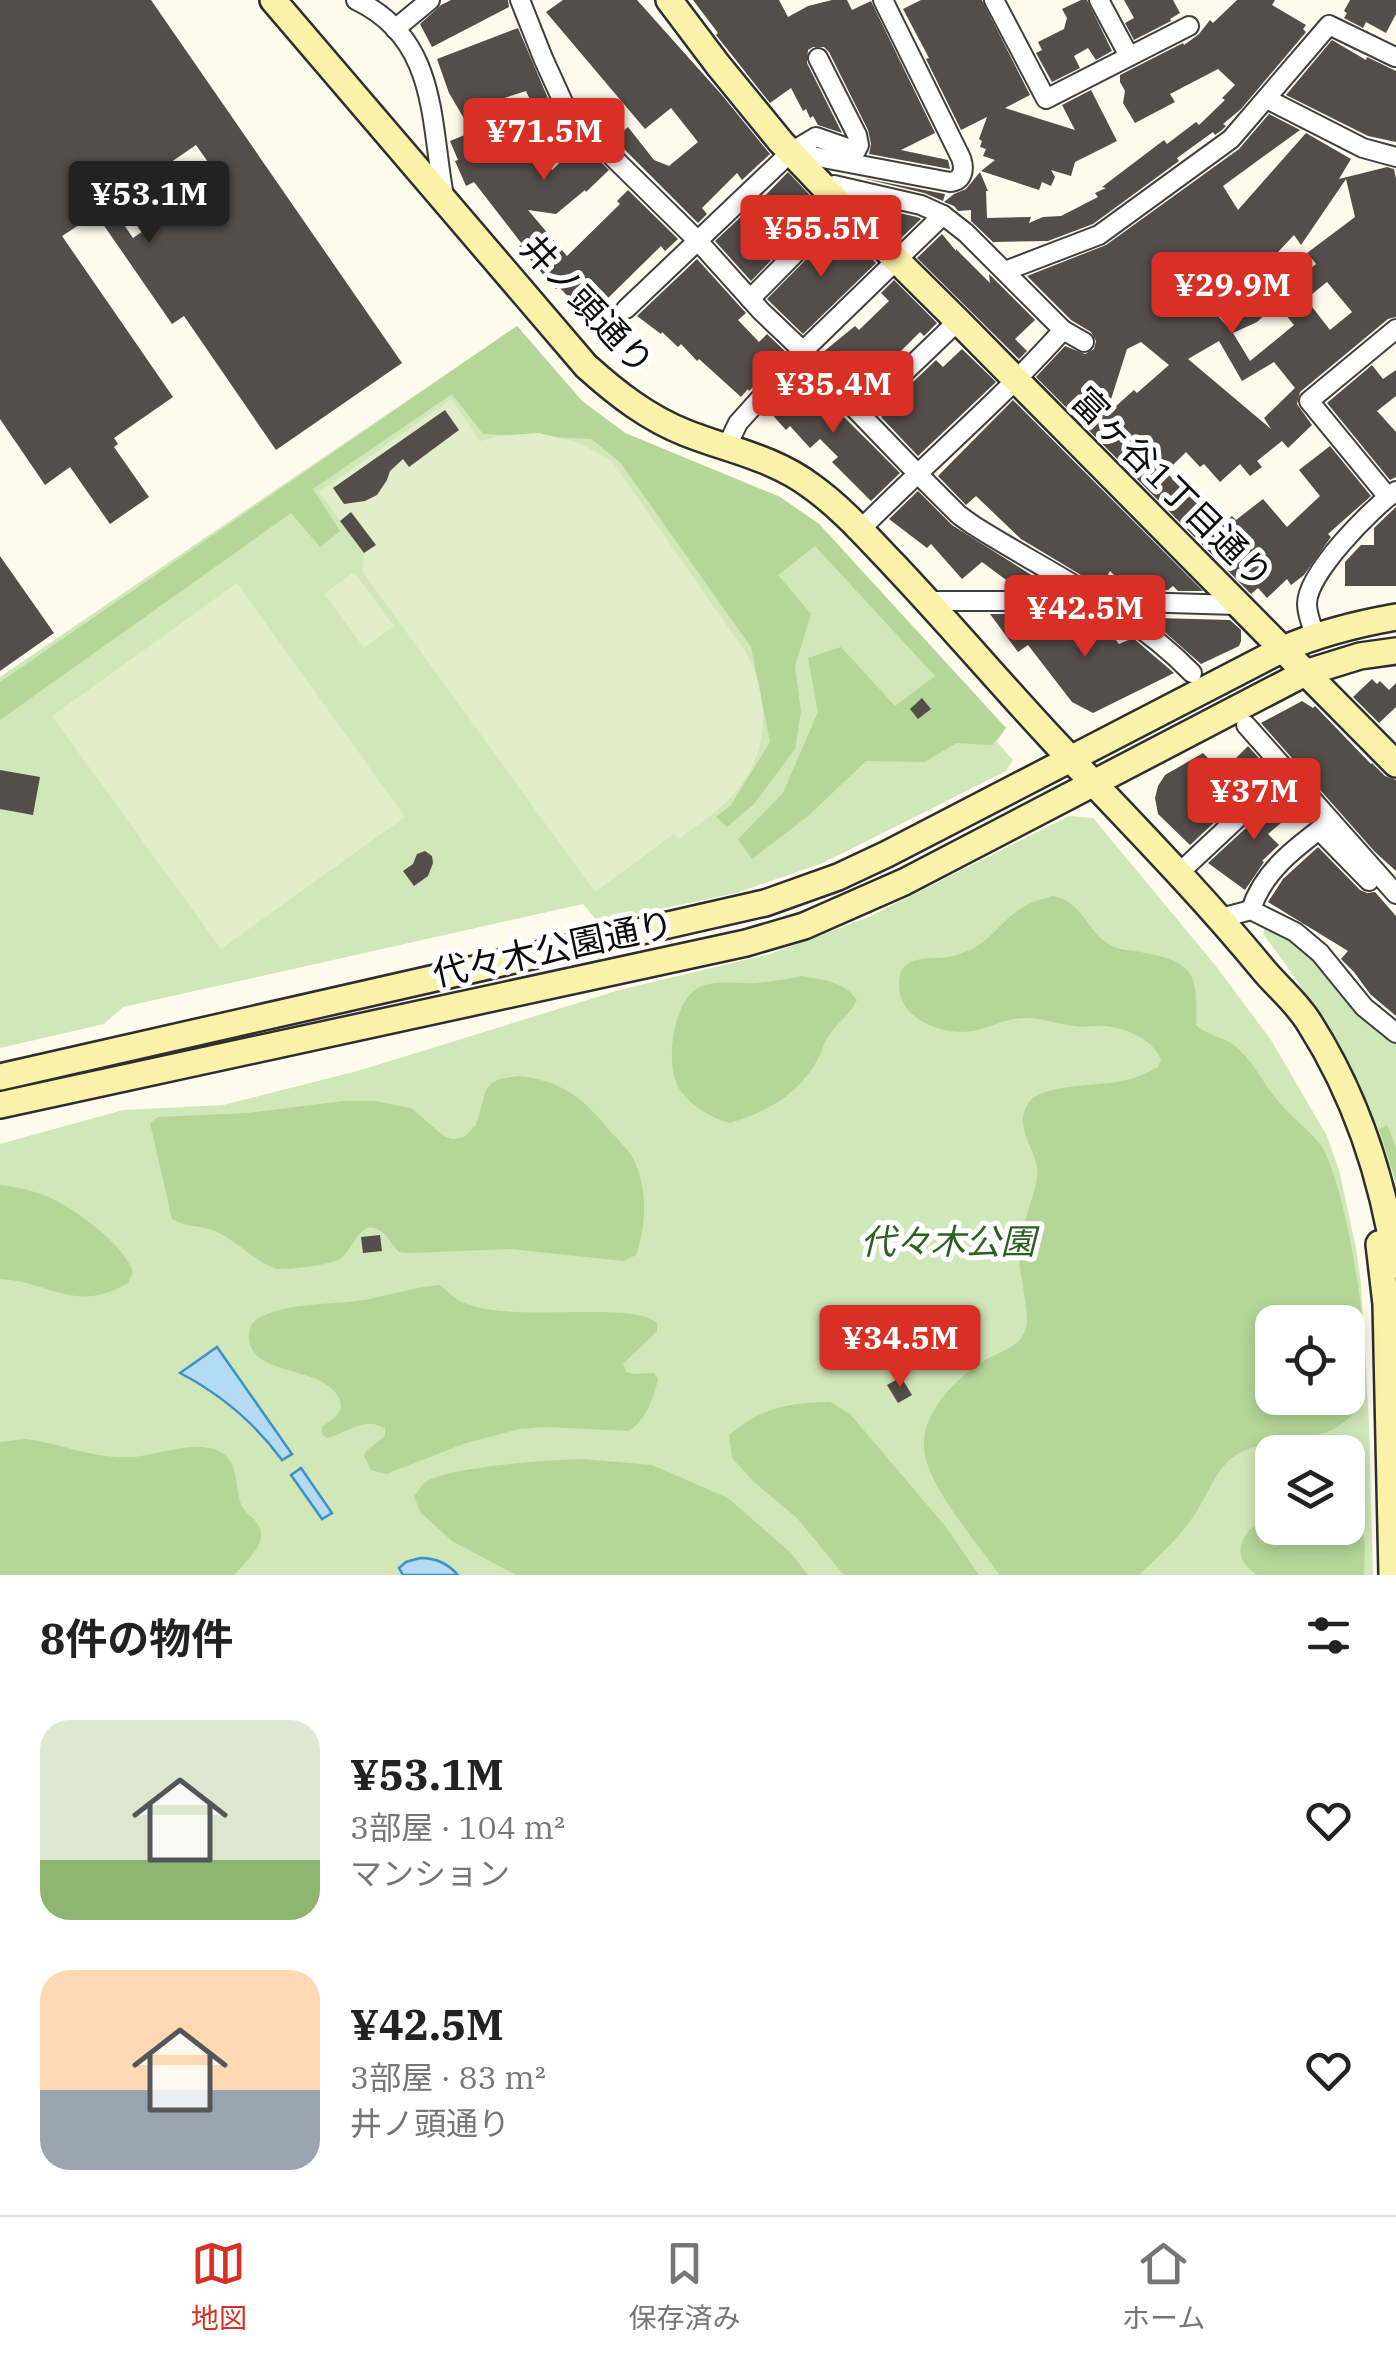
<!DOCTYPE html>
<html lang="ja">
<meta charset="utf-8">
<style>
body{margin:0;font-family:"IBM Plex Serif","Noto Sans JP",serif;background:#f2f2f2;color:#222;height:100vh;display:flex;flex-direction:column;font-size:38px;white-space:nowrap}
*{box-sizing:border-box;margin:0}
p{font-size:32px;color:#767676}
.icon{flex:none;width:55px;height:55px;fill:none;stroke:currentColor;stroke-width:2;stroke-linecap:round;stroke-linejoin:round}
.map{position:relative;height:1575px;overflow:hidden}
.details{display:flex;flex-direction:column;background:#fff;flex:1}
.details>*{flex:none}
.controls{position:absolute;left:1255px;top:1305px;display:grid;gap:20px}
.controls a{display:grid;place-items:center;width:110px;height:110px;border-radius:20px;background:#fff;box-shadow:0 5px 15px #0003;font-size:50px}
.price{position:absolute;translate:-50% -85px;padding:0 22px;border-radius:10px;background:#d93025;color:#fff;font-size:32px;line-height:65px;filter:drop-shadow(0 2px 5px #0008)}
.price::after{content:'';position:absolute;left:50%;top:60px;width:30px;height:22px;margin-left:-15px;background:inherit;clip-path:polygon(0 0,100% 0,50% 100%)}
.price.on{background:#222;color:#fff}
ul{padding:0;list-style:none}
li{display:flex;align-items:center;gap:30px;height:250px;padding:0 40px}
li span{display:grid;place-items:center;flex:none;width:280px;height:200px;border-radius:30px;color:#555}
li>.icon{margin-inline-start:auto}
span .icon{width:120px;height:120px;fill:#fffc;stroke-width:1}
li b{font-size:42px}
h2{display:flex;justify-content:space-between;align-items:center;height:120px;padding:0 40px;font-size:42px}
.tabs{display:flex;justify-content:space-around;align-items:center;height:140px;border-top:2px solid #e0e0e0;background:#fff;font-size:28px;color:#767676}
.tabs a{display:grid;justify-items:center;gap:5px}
.tabs .on{color:#d93025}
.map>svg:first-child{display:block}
.green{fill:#d0e7b7;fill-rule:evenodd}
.forest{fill:#b4d797;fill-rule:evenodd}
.pitch{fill:#e1eec9}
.water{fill:#b3dbf3;stroke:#3d91c7;stroke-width:2.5}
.building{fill:#544d49;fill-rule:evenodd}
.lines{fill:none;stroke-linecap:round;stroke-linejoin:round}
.street-casing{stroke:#3f3f3f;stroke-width:22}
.secondary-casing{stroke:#2e2e2e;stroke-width:30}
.street{stroke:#fff;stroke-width:18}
.secondary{stroke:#fbf2a9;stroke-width:25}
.labels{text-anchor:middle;stroke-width:10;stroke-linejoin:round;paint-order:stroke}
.street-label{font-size:35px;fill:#0c0c0c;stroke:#fff}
.park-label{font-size:35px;font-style:italic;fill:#2d6020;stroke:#fff}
</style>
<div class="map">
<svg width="1396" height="1575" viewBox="0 0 1396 1575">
<rect width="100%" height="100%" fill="#fefaec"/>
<g class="green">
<path d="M517 326 582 401 625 433 780 497 819 524 1006 728 997 742 1013 760 1006 771 823 863 736 893 598 922 583 904 123 1007 104 1024 0 1048V677Z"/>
<path d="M1069 816 1093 818 1215 965 1271 1040 1327 1136 1339 1170 1356 1248 1361 1284 1369 1423 1373 1575H0V1144L123 1110 223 1105 361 1070 623 989 770 954 869 917ZM1272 1322H1348V1398H1272ZM1272 1452H1348V1528H1272Z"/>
<path d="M1271 927 1301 944 1320 963 1357 1010 1396 1044V1185C1388 1157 1376 1132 1364 1106 1336 1045 1305 987 1263 934L1265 928Z"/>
</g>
<g class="forest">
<path d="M517 326 582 401 625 433 780 497 819 524 1006 728 992 745 956 743 925 762 866 761 807 817 752 859 738 839 783 793 818 712 808 658 841 647 895 706 935 676 815 546 778 575 811 614 795 666 801 711 795 749 754 804 727 827 716 817 731 805 770 742 751 647 620 462 591 439 483 434 452 394 313 489 340 531 320 547 291 513 0 720V682Z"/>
<path d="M1053 896C1085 903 1085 930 1110 945 1118 950 1131 950 1140 952 1194 962 1198 972 1196 1025 1207 1036 1223 1036 1235 1046 1252 1059 1263 1083 1277 1100 1290 1116 1307 1128 1319 1143 1345 1174 1377 1366 1361 1402 1360 1404 1353 1414 1352 1415 1316 1452 1265 1433 1233 1457 1214 1472 1208 1495 1195 1514 1180 1537 1159 1556 1139 1575H999C978 1542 924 1484 924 1445 923 1412 956 1378 983 1361 997 1353 1019 1348 1025 1331 1032 1314 1017 1271 1019 1248 1020 1227 1041 1183 1037 1167 1033 1145 1013 1125 1029 1102 1042 1084 1100 1086 1123 1081 1136 1078 1147 1073 1158 1067L1161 1060C1153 1039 1126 1028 1105 1026 1095 1025 1084 1028 1074 1026 1053 1023 1036 1015 1014 1019 996 1022 981 1032 962 1032 936 1032 900 1017 899 987 899 980 899 971 905 966 920 954 941 961 957 955 987 945 990 934 1012 915 1024 905 1037 900 1053 896ZM1272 1322H1348V1398H1272Z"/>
<path d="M802 976C823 980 844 981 857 1000 850 1015 836 1023 828 1037 823 1044 822 1052 818 1059 799 1094 767 1112 730 1123 711 1118 692 1107 680 1090 664 1066 672 997 702 986 718 980 740 984 756 983 771 982 787 979 802 976Z"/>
<path d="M518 1076C563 1081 582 1097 610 1131 617 1139 625 1146 631 1155 648 1183 647 1225 636 1255L624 1261 510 1249 410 1253 399 1252C393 1246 389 1238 383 1233 361 1214 354 1249 341 1258 329 1266 292 1269 277 1269 253 1261 236 1239 212 1230 198 1225 185 1227 172 1219L150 1123 158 1117 248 1113 343 1101H375L411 1108 445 1137 453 1139 464 1137 476 1125 486 1090 492 1083 499 1079Z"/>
<path d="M1387 1125 1396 1148V1181L1379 1129Z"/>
<path d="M0 1185C16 1187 31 1190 46 1196 73 1207 124 1244 133 1272L128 1283C75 1314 52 1282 0 1279Z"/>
<path d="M440 1285C446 1290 452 1296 458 1300 504 1326 631 1299 657 1323V1331L623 1364 626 1372 634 1374 654 1373 658 1379C654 1397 646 1420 629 1431L547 1427 520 1429 466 1443 386 1474 371 1470 364 1456 366 1451 385 1436V1429C365 1415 348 1433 327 1438L322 1434V1427C327 1423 336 1418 339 1412 342 1407 341 1402 339 1398 322 1364 250 1378 249 1337 249 1328 252 1321 259 1318 287 1302 333 1305 365 1300 390 1295 414 1287 440 1285Z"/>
<path d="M830 1402 850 1414 946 1527 979 1575H844L797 1518 754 1482 732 1458 729 1435C763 1407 787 1403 830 1402Z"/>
<path d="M26 1439C62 1444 97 1460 134 1457 158 1455 203 1437 225 1455 240 1468 234 1490 242 1506 246 1514 252 1516 257 1523 271 1542 245 1562 234 1575H0V1442Z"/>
<path d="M582 1459 652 1465 728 1498 791 1553 808 1575H516L452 1541 420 1512 414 1496C415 1496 423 1484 424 1483 446 1466 551 1460 582 1459Z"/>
<path d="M1348 1509C1370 1523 1364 1551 1364 1575H1257C1225 1554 1245 1527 1272 1514V1528H1348Z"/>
</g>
<g class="pitch">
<path d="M451 399 480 441 499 436 539 433 577 442 612 461 747 654C773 706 768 765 723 805 709 818 693 828 679 839L674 834 595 892 362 571 364 553 319 492Z"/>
<path d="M354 572 394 626 364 648 324 594Z"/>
<path d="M237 583 405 817 221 949 52 716Z"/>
</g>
<g class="water">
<path d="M217 1347 292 1454 282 1460C255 1423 220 1394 180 1373Z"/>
<path d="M301 1468 332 1513 322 1519 291 1475Z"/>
<path d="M420 1558C436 1558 447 1563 458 1575H403L399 1568 406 1562Z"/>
</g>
<g class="building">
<path d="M0 0H151L402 363 276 450 184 316 172 324 96 214 62 236 173 397 114 438 118 444 114 447 149 497 110 524 70 467 45 485 0 419ZM196 145 220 179 133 238 110 204Z"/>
<path d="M451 0H508L509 7 432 47 420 24 441 5Z"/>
<path d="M563 0H637L721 94 770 154 742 180 737 173 702 208 707 214 698 223 614 139 628 127 654 160 669 166 698 142 671 108 645 129 546 12Z"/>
<path d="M693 0H779L788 17 808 6 832 0H847L852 10 871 1 935 133 901 150 948 160 950 169 869 154 871 144 868 130 829 52 824 47H813L808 50 807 63 842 133 818 125 813 116 810 118 806 109 803 111 791 88 770 103 716 35 718 33Z"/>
<path d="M921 0H982L1030 95 1005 108 1075 130 1062 105 1091 90 1117 141 1075 162 1071 176 1051 170 1055 177 1051 186 1042 182 1039 190 981 171 995 160 983 156 986 149 980 147 982 141 979 139 987 117 961 130 926 59 929 58 903 9Z"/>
<path d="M1081 0H1087L1112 51 1096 60 1088 48 1074 56 1080 68 1052 82 1036 53 1042 50 1038 42 1064 29 1067 18 1062 9Z"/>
<path d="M1124 0H1173L1180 13 1170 19 1171 21 1134 40 1125 23 1134 18Z"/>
<path d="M1237 0H1275L1272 5 1306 25 1303 29 1306 32 1241 109 1223 124 1226 126 1222 130 1215 135 1213 132 1177 158 1179 161 1093 224 1048 241 993 242 971 221V210L958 211 954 206 944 202 954 194 966 189 980 172 988 191H986L987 218 1031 217 1029 223 1043 217 1061 216 1098 197 1095 193 1106 188 1102 187 1164 140 1167 144 1196 122 1199 125 1225 100 1222 98 1235 85 1218 69 1170 94 1175 102 1135 123 1123 103 1125 91 1120 82V75L1183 43 1184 45 1199 34 1210 20 1213 23Z"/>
<path d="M1350 0H1396V14L1386 33 1366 22 1363 28 1344 18 1347 13 1344 11Z"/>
<path d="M518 28 553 110 545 115 541 103 533 106 526 91 498 100 525 147 530 144 552 170 581 143 609 170 586 192 585 190 556 214 528 210 567 256 620 204 617 201 628 190 678 239 665 251 661 246 607 299 614 307 618 318 623 321H630L634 325 618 338 622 343 612 352 599 338 602 335 579 308 559 287 556 289 519 247 522 244 474 182 466 186 455 161 458 160 450 141 472 132 449 93 437 59Z"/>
<path d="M1332 40 1366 60 1367 57 1396 71V142L1368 136 1286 95Z"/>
<path d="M1269 114 1300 130 1223 186 1238 210 1306 133 1351 159 1339 179 1387 167 1394 169 1396 179V317L1388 319 1300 392 1297 404 1312 425 1288 448 1282 441 1257 461 1262 467 1250 476 1240 464 1220 482 1204 464 1200 467 1186 452 1166 472 1199 505 1202 503 1223 524 1232 516 1236 520 1263 499 1287 527 1320 496 1299 470 1330 446 1371 496 1328 534 1331 537 1304 575 1291 585 1287 579 1267 598 1258 588 1251 594 1036 377 1065 346 1085 354 1094 349 1096 341 1091 332 1071 320 1027 276 1106 245 1239 149ZM1346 179 1355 217 1307 253 1316 264 1291 285 1285 278 1226 325 1218 316 1294 235 1301 245ZM1327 282 1352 312 1330 330 1306 299ZM1277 304 1294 325 1250 361 1233 333 1257 322ZM1219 341 1242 381 1274 362 1295 388 1264 418 1271 429 1188 359ZM1141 342 1169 365 1137 393 1134 390 1106 415 1127 349Z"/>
<path d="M788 172 822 208 751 281 715 241 746 212 747 214Z"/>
<path d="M862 178 945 194 943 201 924 193Z"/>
<path d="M864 205 917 217 921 219 899 240Z"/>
<path d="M839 226 876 263 803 334 767 299Z"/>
<path d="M942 234 956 251V249L990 283 989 274 1035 320 1015 339 1027 351 1019 359 917 258Z"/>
<path d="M697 259 746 313 738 320 759 342 767 334 786 352 755 385 749 391 748 389 741 397 699 359 697 361 681 344 678 347 662 332 661 334 637 316Z"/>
<path d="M894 280 937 323 924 336 920 332 874 378 877 381 861 397 847 383 849 381 822 353 855 326 859 330 889 301 881 293Z"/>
<path d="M962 349 996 382 918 456 881 417 893 405 891 403 936 360 943 367Z"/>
<path d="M1372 365 1383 379 1396 370V396L1377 411 1396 432V477L1390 480 1327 403Z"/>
<path d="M801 374 900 473 871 501 832 462 838 457 820 439 810 448 790 426 786 430 767 409Z"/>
<path d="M1013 400 1203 591H1178L1173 586 1168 590H1161L1150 579 1144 590 1128 589 1110 571 1101 587 1021 539 976 496 966 505 938 476Z"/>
<path d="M445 410 459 430 409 467 403 459 390 471 387 480 377 495 365 501 344 504 333 488Z"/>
<path d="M918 491 952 525 1052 588H1017L982 562 962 579 931 544 927 548 889 519Z"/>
<path d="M1396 507V586H1345V562L1361 545H1374V528Z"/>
<path d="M351 512 376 545 364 553 340 521Z"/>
<path d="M0 556 54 633 0 671Z"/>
<path d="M990 614H1028L1037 626 1052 614 1061 616 1082 641 1104 625 1119 644 1133 638 1174 673 1093 713 1072 702 1028 645 1018 652Z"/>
<path d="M1159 618 1230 620 1241 630V641L1239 646 1201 664 1159 627Z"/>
<path d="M1372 679 1377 684 1380 681 1389 690 1396 683V707L1379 723 1353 697Z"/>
<path d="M922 698 931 709 918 719 910 709Z"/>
<path d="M1302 701 1313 708 1315 706 1371 764 1372 763 1385 776 1396 780V871L1375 852 1261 723Z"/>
<path d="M1248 746 1267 767 1243 790 1246 793 1190 845 1158 814 1155 798 1158 786 1165 775 1203 753 1222 772Z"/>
<path d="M0 770 40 777 33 815 0 809Z"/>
<path d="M1287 790 1301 806 1268 834 1279 845 1262 861 1264 862 1245 890 1208 863Z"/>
<path d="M1318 847 1360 890 1367 893 1375 892 1396 916V1016L1370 994 1354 972 1341 959 1348 951 1268 902 1283 879Z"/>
<path d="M425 851 432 856 433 863 428 876 414 886 403 871 413 864 417 854Z"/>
<path d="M380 1235 382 1251 363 1253 361 1237Z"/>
<path d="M914 1327 945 1342 935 1363 904 1349Z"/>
<path d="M901 1377 912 1395 898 1403 887 1385Z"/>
</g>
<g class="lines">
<defs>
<g id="street">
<path d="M356 0C438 39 430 121 444 196"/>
<path d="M520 0 543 58 568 113 698 241 761 311 803 351 833 386 917 473 959 515 973 525C1047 572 1130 609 1192 673"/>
<path d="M994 0 1046 99 1189 26"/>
<path d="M1099 0 1129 56"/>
<path d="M395 29 430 0"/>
<path d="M1267 99 1363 148 1396 157"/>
<path d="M791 152 950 182C963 181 965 169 961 158L883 0"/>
<path d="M828 191 834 185 921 205 943 215 966 233 1063 330 1084 342"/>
<path d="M1005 271 1099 235 1231 139 1329 25 1395 57"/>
<path d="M750 299 842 206"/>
<path d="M626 309 791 152 816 137 856 151 859 145 857 135 818 58"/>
<path d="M861 414 958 321"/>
<path d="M727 446 738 423 803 351 943 215"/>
<path d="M1388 497 1309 401 1396 329"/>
<path d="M860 530C927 462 1000 401 1063 330"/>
<path d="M928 601H1102L1237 605"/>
<path d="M1315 635C1312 626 1307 614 1307 604 1307 573 1372 508 1396 491"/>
<path d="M1246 725 1396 894"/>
<path d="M1319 830 1369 881"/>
<path d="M1179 873 1287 772"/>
<path d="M1251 910C1263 870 1299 845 1331 821"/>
<path d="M1221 918 1251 910 1295 932 1320 953 1364 1007 1396 1033"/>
</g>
<g id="secondary">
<path d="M273 0 586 366C617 394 648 418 686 433 729 450 774 458 811 486 842 508 867 537 893 564 947 621 998 681 1051 738 1122 814 1195 887 1261 967 1277 987 1297 1002 1310 1024 1357 1098 1383 1179 1396 1265"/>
<path d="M669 0 718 65 781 142 842 206 958 321 1396 764"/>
<path d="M0 1077 765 903 838 877 887 854 1283 649C1320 633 1356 624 1396 617"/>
<path d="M0 1105 746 943 804 926 904 882 1305 673 1360 656 1396 651"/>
<path d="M1379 1244 1386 1304 1392 1575"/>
</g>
</defs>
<use href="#street" class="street-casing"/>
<use href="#secondary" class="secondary-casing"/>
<use href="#street" class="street"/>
<use href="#secondary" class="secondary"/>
</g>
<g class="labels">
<g class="street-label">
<text transform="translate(587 305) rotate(47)" y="12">井ノ頭通り</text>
<text transform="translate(1172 488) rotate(45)" y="12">富ヶ谷1丁目通り</text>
<text transform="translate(553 949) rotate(-12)" y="12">代々木公園通り</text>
</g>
<g class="park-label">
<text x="948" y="1254">代々木公園</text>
</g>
</g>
</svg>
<div class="controls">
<a><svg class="icon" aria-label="locate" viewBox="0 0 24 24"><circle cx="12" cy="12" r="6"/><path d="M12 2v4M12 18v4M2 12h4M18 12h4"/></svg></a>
<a><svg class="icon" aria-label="layers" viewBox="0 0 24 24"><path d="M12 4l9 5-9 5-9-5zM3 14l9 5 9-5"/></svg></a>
</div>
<b class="price" style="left:544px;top:183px">¥71.5M</b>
<b class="price on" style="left:149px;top:246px">¥53.1M</b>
<b class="price" style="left:821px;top:280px">¥55.5M</b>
<b class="price" style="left:1232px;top:337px">¥29.9M</b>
<b class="price" style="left:833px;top:436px">¥35.4M</b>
<b class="price" style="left:1085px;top:660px">¥42.5M</b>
<b class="price" style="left:1254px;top:843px">¥37M</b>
<b class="price" style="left:900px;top:1390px">¥34.5M</b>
</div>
<section class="details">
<h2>8件の物件<svg class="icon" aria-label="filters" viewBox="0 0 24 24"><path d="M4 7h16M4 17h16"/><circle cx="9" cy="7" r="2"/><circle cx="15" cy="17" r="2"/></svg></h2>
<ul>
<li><span style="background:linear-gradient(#dfe7d0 70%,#8fb573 0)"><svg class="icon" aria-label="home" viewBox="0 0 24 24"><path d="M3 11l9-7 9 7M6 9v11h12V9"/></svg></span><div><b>¥53.1M</b><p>3部屋 · 104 m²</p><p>マンション</p></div><svg class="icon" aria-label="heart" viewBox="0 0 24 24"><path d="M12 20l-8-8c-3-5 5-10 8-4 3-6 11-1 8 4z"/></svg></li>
<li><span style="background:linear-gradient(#ffd9b3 60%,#9aa5b1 0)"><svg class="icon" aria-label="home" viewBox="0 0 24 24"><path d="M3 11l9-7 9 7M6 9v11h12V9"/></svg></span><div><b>¥42.5M</b><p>3部屋 · 83 m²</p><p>井ノ頭通り</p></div><svg class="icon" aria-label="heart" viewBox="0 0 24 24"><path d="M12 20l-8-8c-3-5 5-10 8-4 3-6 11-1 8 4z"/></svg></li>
</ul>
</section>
<nav class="tabs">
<a class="on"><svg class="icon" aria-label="map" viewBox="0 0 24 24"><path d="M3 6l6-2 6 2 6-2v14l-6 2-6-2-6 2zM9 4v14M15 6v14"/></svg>地図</a>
<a><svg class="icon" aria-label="saved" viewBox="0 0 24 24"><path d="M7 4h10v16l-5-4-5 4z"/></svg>保存済み</a>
<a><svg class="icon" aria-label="home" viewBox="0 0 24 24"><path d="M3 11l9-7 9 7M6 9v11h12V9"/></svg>ホーム</a>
</nav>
